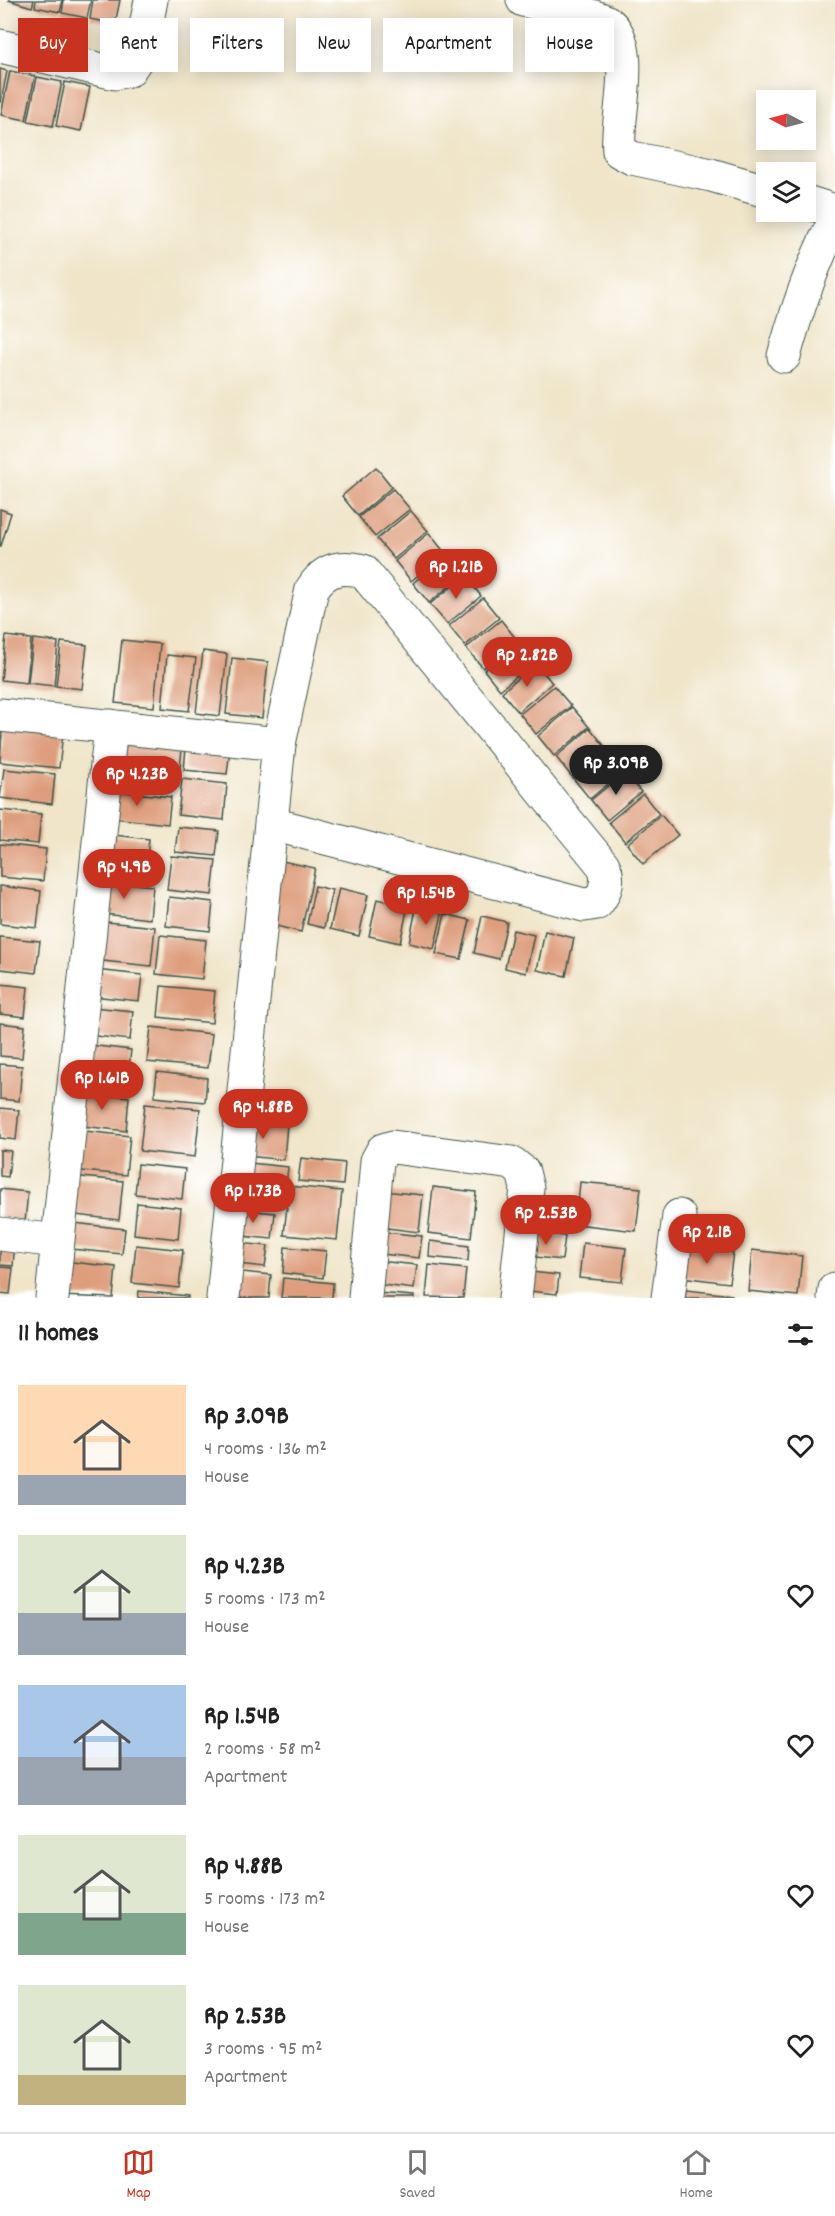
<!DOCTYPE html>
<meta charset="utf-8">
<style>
body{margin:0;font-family:Dekko,sans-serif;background:#f6f6f6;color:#222;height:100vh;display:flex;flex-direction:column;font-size:22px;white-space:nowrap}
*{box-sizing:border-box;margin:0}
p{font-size:20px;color:#767676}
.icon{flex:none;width:33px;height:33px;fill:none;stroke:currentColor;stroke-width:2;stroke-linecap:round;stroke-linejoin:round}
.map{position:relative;height:1298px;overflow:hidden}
.details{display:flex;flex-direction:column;background:#fff;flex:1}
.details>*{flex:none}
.banner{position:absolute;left:18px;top:18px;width:800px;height:54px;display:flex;gap:12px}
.needle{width:39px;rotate:276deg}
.controls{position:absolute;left:756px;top:90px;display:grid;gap:12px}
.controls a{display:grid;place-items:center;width:60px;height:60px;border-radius:0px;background:#fff;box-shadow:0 3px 15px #0003;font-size:30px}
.price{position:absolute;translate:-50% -51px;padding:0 14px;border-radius:21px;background:#c8321e;color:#fff;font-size:20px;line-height:39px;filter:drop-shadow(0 2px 3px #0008)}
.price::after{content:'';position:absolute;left:50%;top:36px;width:18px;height:14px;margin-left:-9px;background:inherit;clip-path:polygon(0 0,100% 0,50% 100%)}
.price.on{background:#222;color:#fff}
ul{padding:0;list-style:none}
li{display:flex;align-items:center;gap:18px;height:150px;padding:0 18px}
li span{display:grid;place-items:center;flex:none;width:168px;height:120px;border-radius:0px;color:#555}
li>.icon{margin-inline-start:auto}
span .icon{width:72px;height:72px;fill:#fffc;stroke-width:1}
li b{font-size:26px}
h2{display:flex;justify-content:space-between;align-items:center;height:72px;padding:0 18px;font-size:26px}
.tag{padding:0 21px;border-radius:0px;background:#fff;box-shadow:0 3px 15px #0003;font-size:21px;line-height:54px}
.tag.on{background:#c8321e;color:#fff}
.tab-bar{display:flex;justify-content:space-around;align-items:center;height:84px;border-top:2px solid #e0e0e0;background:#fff;font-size:16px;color:#767676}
.tab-bar a{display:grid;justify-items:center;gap:3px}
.tab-bar .on{color:#c8321e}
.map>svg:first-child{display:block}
.building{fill:#de9e7d}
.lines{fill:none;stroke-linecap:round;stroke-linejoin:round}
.minor-casing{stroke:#3e564a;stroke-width:35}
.minor{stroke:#fff;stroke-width:33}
</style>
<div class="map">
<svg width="835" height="1298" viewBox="0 0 835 1298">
<rect width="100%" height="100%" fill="#fff"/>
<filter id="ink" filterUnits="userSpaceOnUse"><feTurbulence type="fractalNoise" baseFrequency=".0167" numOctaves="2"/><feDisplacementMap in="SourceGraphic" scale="12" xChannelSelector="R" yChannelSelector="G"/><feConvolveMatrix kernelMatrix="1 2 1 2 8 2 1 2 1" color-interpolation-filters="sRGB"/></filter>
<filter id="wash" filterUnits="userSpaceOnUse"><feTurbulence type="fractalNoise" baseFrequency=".008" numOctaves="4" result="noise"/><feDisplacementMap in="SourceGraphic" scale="24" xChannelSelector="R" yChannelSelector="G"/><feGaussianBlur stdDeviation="1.35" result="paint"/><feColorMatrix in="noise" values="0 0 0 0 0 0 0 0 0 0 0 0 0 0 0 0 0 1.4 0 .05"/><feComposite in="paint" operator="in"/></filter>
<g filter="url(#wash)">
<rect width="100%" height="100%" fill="#f0e5c9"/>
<g id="blocks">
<g class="building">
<path d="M8 0H34L32 7Z"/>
<path d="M36 0H63L60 12 35 7Z"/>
<path d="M64 0H91L87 18 62 13Z"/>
<path d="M93 0H120L115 24 90 19Z"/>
<path d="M0 69 7 71 1 102H0Z"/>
<path d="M10 71 35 76 26 120 1 115Z"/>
<path d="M37 77 62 82 53 126 28 121Z"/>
<path d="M65 82 90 87 81 131 56 126Z"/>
<path d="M376 467 392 487 358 516 342 496Z"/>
<path d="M393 489 410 509 375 537 359 517Z"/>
<path d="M0 509 11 513 1 546H0Z"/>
<path d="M411 511 428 531 394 559 377 539Z"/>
<path d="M429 533 445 553 411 581 395 561Z"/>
<path d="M447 554 464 574 429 603 413 583Z"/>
<path d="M465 576 481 596 447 624 430 604Z"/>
<path d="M483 598 499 618 465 646 449 626Z"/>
<path d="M501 620 517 640 483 668 466 648Z"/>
<path d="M6 636 31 639 27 683 1 680Z"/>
<path d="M33 639 58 642 54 686 28 683Z"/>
<path d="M122 640 160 644 154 707 115 703Z"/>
<path d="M61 642 87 645 82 689 56 686Z"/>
<path d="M518 642 534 662 500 690 484 670Z"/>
<path d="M203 651 227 654 220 716 196 713Z"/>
<path d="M167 655 196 658 189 711 162 708Z"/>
<path d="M232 658 268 662 262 718 226 714Z"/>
<path d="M536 663 552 683 518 712 502 692Z"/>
<path d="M554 686 571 706 536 734 520 714Z"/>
<path d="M572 707 589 727 554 756 538 736Z"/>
<path d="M3 718 64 724 59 768 0 762Z"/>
<path d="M590 728 606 748 572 777 556 757Z"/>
<path d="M116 732 183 739 178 787 111 780Z"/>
<path d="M187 737 231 742 227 774 184 770Z"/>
<path d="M608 750 624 770 590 799 573 778Z"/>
<path d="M4 769 55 774 52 804 0 798Z"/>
<path d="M625 772 641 792 607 820 591 800Z"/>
<path d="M182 779 227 784 224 820 178 815Z"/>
<path d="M106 790 171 797 168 824 103 817Z"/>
<path d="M643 794 659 814 625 842 609 822Z"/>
<path d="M0 810 41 814 38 844 0 840Z"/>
<path d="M661 815 678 835 643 864 627 844Z"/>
<path d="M178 827 219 831 216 856 175 852Z"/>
<path d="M104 834 149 839 145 876 100 871Z"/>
<path d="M0 844 46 849 43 881 0 877Z"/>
<path d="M171 856 216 860 212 895 167 890Z"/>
<path d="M282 861 315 868 301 932 268 924Z"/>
<path d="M98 880 153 886 150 919 94 913Z"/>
<path d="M0 886 41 891 37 928 0 924Z"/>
<path d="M315 886 332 890 324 928 307 924Z"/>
<path d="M339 888 368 895 359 936 330 929Z"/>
<path d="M169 897 213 902 210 931 166 926Z"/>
<path d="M377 899 408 906 400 943 369 936Z"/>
<path d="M417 904 443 910 434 949 409 943Z"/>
<path d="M445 914 470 920 461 959 436 954Z"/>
<path d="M482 916 507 922 499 959 474 953Z"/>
<path d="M97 921 155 927 151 966 93 960Z"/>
<path d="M513 930 534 935 526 973 505 968Z"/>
<path d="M545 931 574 938 566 976 537 970Z"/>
<path d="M160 935 206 940 202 979 156 974Z"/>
<path d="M0 937 40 941 36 973 0 969Z"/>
<path d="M95 970 142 975 139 1001 92 996Z"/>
<path d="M0 984 28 987 25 1017 0 1014Z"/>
<path d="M161 986 215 991 212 1023 158 1017Z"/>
<path d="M82 1006 133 1011 130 1040 79 1034Z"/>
<path d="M0 1023 25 1026 22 1058 0 1056Z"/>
<path d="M151 1027 212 1034 208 1068 147 1062Z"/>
<path d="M80 1044 131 1050 127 1085 76 1079Z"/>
<path d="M0 1064 22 1066 19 1101 0 1099Z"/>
<path d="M157 1072 207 1078 205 1102 154 1097Z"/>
<path d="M77 1092 129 1097 126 1131 74 1125Z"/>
<path d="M145 1104 200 1109 195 1157 140 1151Z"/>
<path d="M0 1108 19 1110 16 1140 0 1138Z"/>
<path d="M242 1119 287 1124 284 1160 238 1155Z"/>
<path d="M75 1130 130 1136 126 1175 71 1170Z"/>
<path d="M0 1150 11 1151 8 1177 0 1176Z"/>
<path d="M301 1158 345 1163 343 1185 298 1181Z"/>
<path d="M241 1162 288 1167 284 1205 237 1200Z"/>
<path d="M138 1164 185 1169 182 1199 135 1194Z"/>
<path d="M71 1176 123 1181 119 1220 67 1214Z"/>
<path d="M580 1182 641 1188 636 1231 576 1224Z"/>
<path d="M289 1186 342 1191 337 1240 284 1235Z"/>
<path d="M433 1187 476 1192 471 1238 428 1233Z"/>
<path d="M0 1189 28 1192 25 1222 0 1219Z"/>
<path d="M383 1191 423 1195 419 1232 379 1227Z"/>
<path d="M528 1198 562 1202 559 1232 525 1229Z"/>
<path d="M137 1203 181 1208 178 1239 134 1234Z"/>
<path d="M234 1209 275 1213 272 1239 231 1235Z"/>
<path d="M74 1223 125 1229 122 1254 71 1249Z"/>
<path d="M384 1232 422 1236 419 1258 382 1254Z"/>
<path d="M529 1232 565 1236 562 1260 527 1256Z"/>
<path d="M0 1239 15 1241 13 1266 0 1265Z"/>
<path d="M430 1241 469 1246 468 1261 429 1257Z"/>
<path d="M230 1242 268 1246 265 1267 228 1263Z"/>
<path d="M583 1243 626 1248 622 1282 579 1278Z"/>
<path d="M136 1245 183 1250 179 1288 132 1283Z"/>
<path d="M285 1247 326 1251 323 1278 283 1273Z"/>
<path d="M684 1247 733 1252 729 1283 681 1277Z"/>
<path d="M752 1250 802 1256 798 1296 748 1291Z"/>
<path d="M63 1261 116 1267 113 1298 59 1296Z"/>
<path d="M378 1261 417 1265 414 1289 375 1284Z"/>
<path d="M429 1265 466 1269 463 1298 426 1297Z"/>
<path d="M0 1267 13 1268 10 1294 0 1293Z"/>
<path d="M234 1271 271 1275 269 1298H238Z"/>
<path d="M521 1271 559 1275 557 1294 519 1290Z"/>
<path d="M283 1278 333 1283 332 1298H281Z"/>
<path d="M686 1290 732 1295V1298H685Z"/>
<path d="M139 1291 188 1296V1298H138Z"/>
<path d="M377 1293 414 1296V1298H376Z"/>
</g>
</g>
</g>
<g filter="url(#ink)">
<use href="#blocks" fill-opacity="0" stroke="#3e564a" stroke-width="1.5"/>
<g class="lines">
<defs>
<g id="minor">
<path d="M523 0C538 4 598 15 607 22 639 44 615 119 619 151L632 158 711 175 766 191"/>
<path d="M0 46 115 73 129 70 141 52 151 0"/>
<path d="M806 202 835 211"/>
<path d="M784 356C797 309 812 264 835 221"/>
<path d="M0 715 279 744"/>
<path d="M0 1234 57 1241"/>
<path d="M52 1298 111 726"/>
<path d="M223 1298 279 744 312 589C324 569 341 565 363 571L603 865C610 878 606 892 597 903L584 905 272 824"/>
<path d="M365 1298 377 1161 383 1150 393 1147 512 1163 523 1172 527 1188 515 1298"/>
<path d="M668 1298 679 1216"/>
<path d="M834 1298 835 1289"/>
</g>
</defs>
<use href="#minor" class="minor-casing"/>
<use href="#minor" class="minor"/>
</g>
</g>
</svg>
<div class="controls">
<a><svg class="needle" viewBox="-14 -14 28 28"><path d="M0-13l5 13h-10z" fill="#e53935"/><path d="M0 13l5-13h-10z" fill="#767676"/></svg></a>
<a><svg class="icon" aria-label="layers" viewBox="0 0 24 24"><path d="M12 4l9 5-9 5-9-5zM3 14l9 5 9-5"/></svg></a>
</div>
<b class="price" style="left:456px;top:600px">Rp 1.21B</b>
<b class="price" style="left:527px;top:688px">Rp 2.82B</b>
<b class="price on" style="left:616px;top:796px">Rp 3.09B</b>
<b class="price" style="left:137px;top:807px">Rp 4.23B</b>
<b class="price" style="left:124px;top:900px">Rp 4.9B</b>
<b class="price" style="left:426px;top:926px">Rp 1.54B</b>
<b class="price" style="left:102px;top:1111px">Rp 1.61B</b>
<b class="price" style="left:263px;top:1140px">Rp 4.88B</b>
<b class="price" style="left:253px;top:1224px">Rp 1.73B</b>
<b class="price" style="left:546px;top:1246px">Rp 2.53B</b>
<b class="price" style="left:707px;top:1265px">Rp 2.1B</b>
<div class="banner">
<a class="tag on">Buy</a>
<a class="tag">Rent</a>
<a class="tag">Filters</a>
<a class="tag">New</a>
<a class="tag">Apartment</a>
<a class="tag">House</a>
</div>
</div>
<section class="details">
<h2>11 homes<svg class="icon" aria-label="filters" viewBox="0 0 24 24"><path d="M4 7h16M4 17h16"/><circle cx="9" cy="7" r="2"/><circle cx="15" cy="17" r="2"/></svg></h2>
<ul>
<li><span style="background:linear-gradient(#ffd9b3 75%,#9aa5b1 0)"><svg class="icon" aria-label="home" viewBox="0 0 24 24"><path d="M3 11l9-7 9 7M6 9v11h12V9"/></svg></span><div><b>Rp 3.09B</b><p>4 rooms · 136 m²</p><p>House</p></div><svg class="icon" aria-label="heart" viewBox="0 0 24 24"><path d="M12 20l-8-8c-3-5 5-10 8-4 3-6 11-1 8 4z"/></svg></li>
<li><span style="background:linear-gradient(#dfe7d0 65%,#9aa5b1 0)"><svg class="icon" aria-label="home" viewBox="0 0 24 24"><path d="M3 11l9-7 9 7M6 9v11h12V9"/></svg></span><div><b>Rp 4.23B</b><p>5 rooms · 173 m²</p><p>House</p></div><svg class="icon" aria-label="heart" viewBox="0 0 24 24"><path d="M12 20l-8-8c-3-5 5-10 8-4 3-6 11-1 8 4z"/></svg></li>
<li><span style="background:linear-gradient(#a9c7e8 60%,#9aa5b1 0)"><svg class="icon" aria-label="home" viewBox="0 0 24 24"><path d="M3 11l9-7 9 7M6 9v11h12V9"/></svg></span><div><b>Rp 1.54B</b><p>2 rooms · 58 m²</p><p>Apartment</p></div><svg class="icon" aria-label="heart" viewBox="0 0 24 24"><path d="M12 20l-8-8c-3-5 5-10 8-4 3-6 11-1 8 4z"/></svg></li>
<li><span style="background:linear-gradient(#dfe7d0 65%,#7fa58c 0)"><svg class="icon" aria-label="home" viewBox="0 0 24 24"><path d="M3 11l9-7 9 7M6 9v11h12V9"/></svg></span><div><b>Rp 4.88B</b><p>5 rooms · 173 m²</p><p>House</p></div><svg class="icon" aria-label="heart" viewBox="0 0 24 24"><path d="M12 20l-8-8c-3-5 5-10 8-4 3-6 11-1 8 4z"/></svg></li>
<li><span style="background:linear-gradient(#dfe7d0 75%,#c2b280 0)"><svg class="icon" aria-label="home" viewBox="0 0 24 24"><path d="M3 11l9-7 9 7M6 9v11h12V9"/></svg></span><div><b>Rp 2.53B</b><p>3 rooms · 95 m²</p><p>Apartment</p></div><svg class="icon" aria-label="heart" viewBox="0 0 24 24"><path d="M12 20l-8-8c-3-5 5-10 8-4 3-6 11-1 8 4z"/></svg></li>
</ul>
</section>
<nav class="tab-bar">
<a class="on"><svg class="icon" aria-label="map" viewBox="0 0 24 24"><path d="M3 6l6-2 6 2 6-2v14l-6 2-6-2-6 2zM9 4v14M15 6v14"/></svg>Map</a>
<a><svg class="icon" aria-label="saved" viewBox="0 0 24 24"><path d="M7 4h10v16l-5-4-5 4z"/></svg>Saved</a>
<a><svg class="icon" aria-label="home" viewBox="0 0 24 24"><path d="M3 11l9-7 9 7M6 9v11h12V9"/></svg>Home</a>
</nav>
